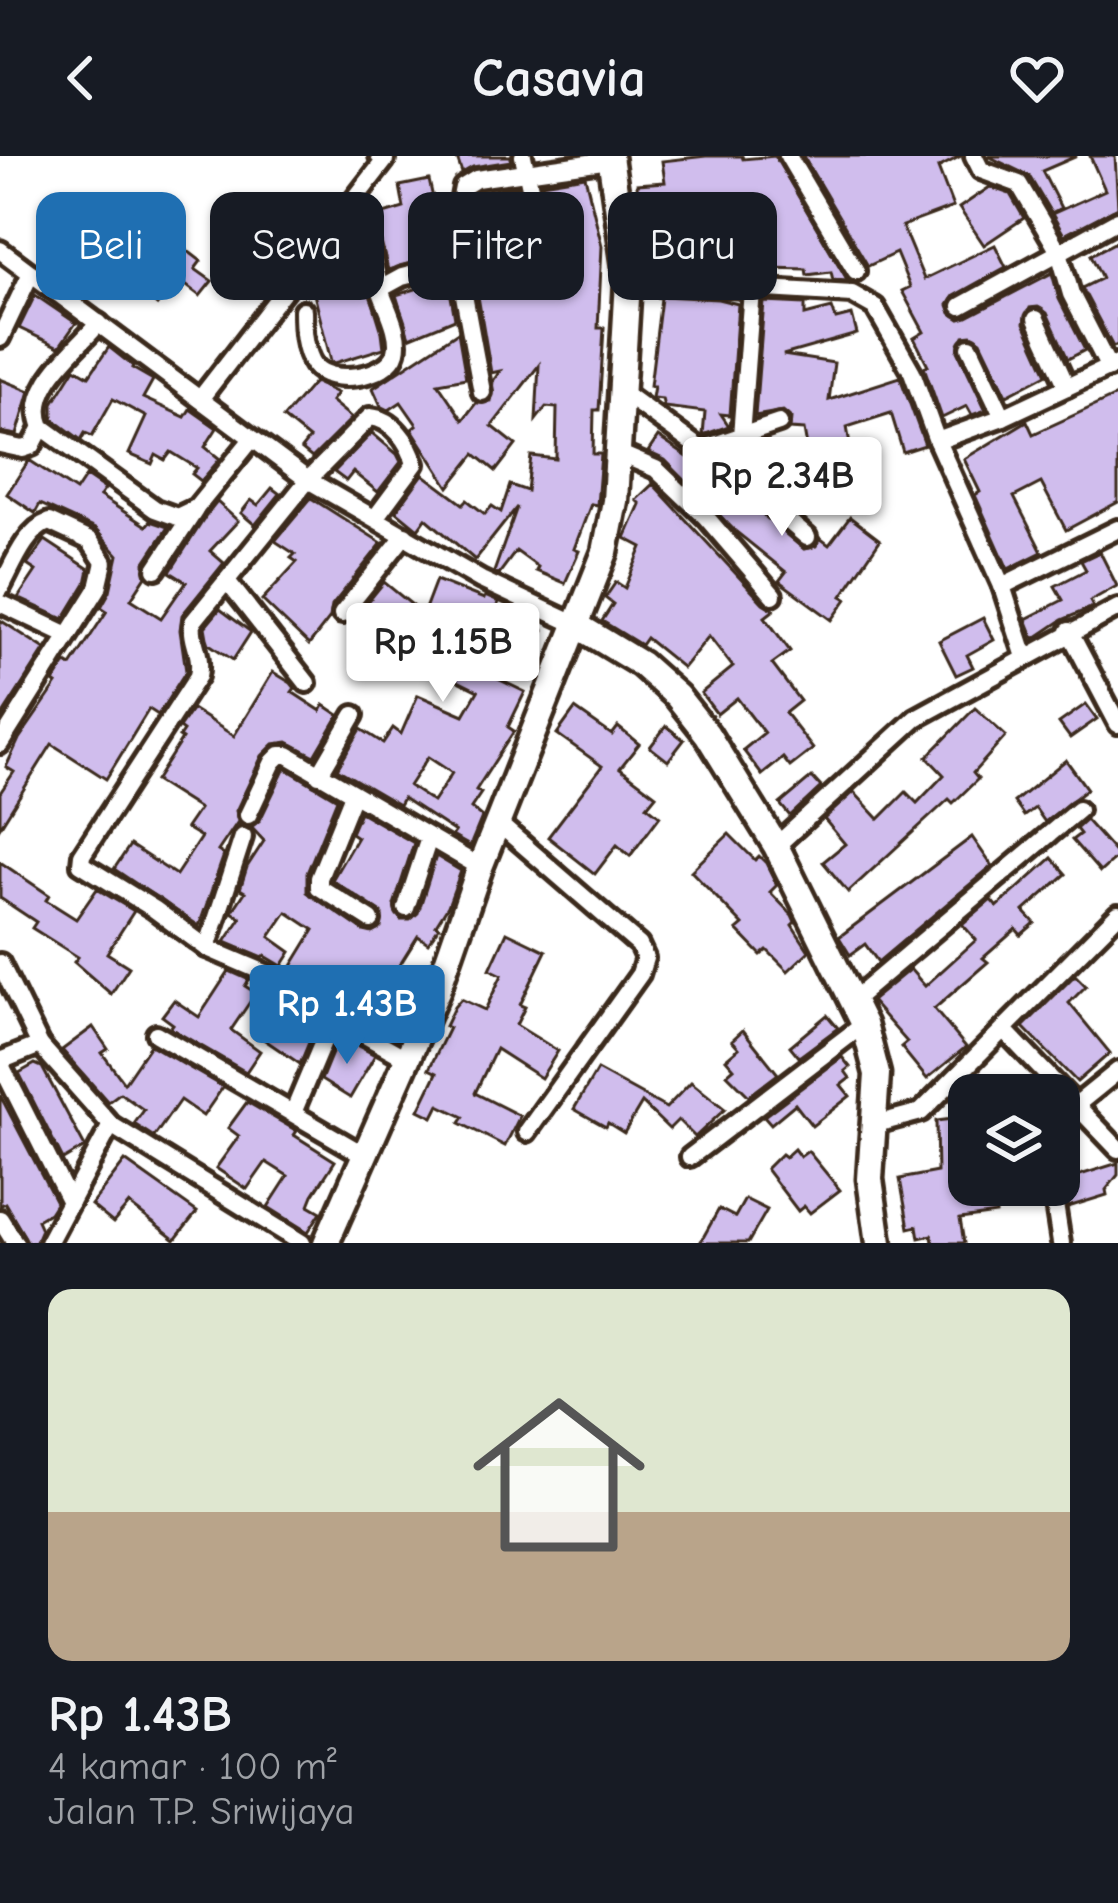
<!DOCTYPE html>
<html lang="id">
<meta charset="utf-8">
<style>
body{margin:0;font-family:"Comic Neue",sans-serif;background:#20242c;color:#f1f3f6;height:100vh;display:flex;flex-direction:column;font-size:45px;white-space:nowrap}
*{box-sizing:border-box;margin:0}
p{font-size:39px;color:#9ea1a6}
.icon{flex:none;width:66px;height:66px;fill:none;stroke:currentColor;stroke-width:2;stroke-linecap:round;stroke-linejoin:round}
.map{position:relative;height:1087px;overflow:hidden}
.panel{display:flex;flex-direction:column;background:#171b24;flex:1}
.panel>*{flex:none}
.top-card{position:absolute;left:36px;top:36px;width:1047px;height:108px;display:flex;gap:24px}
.tools{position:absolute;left:948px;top:918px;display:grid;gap:24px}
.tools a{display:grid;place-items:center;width:132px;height:132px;border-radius:24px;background:#171b24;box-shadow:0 3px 9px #0004;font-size:60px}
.price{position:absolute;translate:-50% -102px;padding:0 27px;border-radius:12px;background:#fff;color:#222;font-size:39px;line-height:78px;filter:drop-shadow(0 3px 6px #0008)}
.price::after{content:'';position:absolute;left:50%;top:72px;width:36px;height:27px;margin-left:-18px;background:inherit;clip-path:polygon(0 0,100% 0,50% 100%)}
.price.active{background:#1f6fb2;color:#fff}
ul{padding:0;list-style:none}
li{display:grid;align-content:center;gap:24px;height:636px;padding:0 48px}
li span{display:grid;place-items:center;height:372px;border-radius:24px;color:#555}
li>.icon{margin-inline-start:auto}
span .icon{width:216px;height:216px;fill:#fffc;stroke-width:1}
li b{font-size:51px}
.tag{padding:0 42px;border-radius:24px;background:#171b24;box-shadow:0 3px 9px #0004;font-size:42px;line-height:108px}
.tag.active{background:#1f6fb2;color:#fff}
header{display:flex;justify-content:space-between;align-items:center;height:156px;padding:0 48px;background:#171b24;font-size:54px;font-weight:700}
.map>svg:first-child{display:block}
.building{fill:#d0bded;stroke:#3b2a1e;stroke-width:3;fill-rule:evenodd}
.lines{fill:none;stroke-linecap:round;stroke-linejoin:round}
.street-casing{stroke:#3b2a1e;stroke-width:26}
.secondary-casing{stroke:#3b2a1e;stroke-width:33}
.street{stroke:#fff;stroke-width:16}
.secondary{stroke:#fff;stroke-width:24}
</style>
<header><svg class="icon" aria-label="back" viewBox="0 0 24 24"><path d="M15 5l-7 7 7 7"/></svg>Casavia<svg class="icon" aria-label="heart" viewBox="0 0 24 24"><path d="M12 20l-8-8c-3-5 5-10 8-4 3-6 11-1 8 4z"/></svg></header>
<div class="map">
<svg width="1118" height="1087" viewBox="0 0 1118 1087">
<rect width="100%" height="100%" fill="#fff"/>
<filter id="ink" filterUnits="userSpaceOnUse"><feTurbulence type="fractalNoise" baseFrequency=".00833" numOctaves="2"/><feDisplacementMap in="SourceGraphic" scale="24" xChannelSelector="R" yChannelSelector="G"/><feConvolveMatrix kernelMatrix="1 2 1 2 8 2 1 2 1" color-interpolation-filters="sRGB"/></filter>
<g filter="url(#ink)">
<g class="building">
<path d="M465 0H511V5L473 11 462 17 457 2Z"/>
<path d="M706 0H742L743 3 775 0 848 125 833 124 831 116 807 119 806 113 733 111 732 118 643 113 637 28 665 26 662 5Z"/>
<path d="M803 0H961L938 12 953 51 902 70 924 123 995 89 1006 111 954 140 948 149 951 157 960 163 967 161 1052 117 1059 143 1085 194 1068 203 1047 157 1038 151 1030 152 1024 167 1047 218 1007 239 981 185 972 179 964 180 958 195 986 254 972 259 967 250 942 262 924 211 928 209 914 182 924 176 902 135 910 131 896 97 868 110Z"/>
<path d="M988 0H1077L1042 15 1061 52 1051 57 1029 20Z"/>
<path d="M1090 0H1115L1118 51 1064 79 1052 58 1105 34Z"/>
<path d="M585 20 602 90 598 172H604L599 254H594L593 298H601L597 349 591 348 574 393 579 395 565 427 536 415 538 411 516 395 499 418 494 416 517 351 475 404 426 362 418 373 396 355 423 318 463 348 467 344 485 358 492 350 501 356 510 329 527 335 531 300 556 303 557 252 546 251 536 264 539 209 492 270 516 289 496 315 475 298 449 331 412 273 417 269 401 246 389 254 381 250 373 232 458 176 466 222 438 227 463 264 476 247 491 245 493 225 500 215 491 217 470 93 469 68 474 39 517 30 537 120 541 126 551 130 558 125 561 114 542 27Z"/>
<path d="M429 24 445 97 388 114 377 70 370 62 404 52 400 30Z"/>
<path d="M990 31 1010 38 1024 62 984 89 959 52Z"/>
<path d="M171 82 201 105 195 113 212 125 200 140 183 127 177 135 171 131 157 149 144 138 158 120 148 112Z"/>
<path d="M1118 85V189L1113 191 1082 132 1102 122 1091 99Z"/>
<path d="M358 98 382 176 384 192 335 207 331 205 310 122 318 112Z"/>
<path d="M448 123 455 163 409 182 396 139Z"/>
<path d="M35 139 76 167 59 191 19 172Z"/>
<path d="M644 139 718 143 738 148 730 259 721 258 729 270 703 279 705 256 664 251 662 243 652 242 654 230H650L661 142Z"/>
<path d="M764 146 805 148V159L832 152 836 163 852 159 857 178 783 199 834 207 829 244 900 221 925 289 903 296 891 257 847 271 854 310 812 319 804 274 790 273 791 262 783 255 755 260Z"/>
<path d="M109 191 133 210 132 212 153 224 143 242 185 261 190 253 217 272 205 291 220 303 201 325 192 318 197 312 171 296 165 304 156 299 152 308 129 298 146 261 113 243 92 280 85 277 81 284 53 263V247L75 212 89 220Z"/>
<path d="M0 223 30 235 17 279 0 276Z"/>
<path d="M314 226 337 237 331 245 352 262 312 302 301 293 309 283 283 262Z"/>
<path d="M1118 239V346L1066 374 1041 327 1014 341 1042 396 1008 413 975 339 980 336 964 303 1027 265 1033 278Z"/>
<path d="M372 277 397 298 401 306 378 336 353 316 346 325 334 316Z"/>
<path d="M658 281 720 323 804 393 816 390 820 382 829 389 850 361 880 384 842 440 847 443 832 464 779 425 786 416 735 375 665 304 648 296Z"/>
<path d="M753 289 771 300 762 310 767 315 759 323 728 298Z"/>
<path d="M29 304 76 335 86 320 105 333 100 340 146 370 150 365 168 371 145 406 146 420 131 443 161 462 186 426 170 416 206 360 217 346 238 365 210 395 224 407 182 459 180 474 186 515 158 559 149 553 106 623 52 588 0 671V637L14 616 6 611 19 583 57 528 54 526 66 507 71 510 107 455 101 451 110 435 118 399 95 373 40 348 35 357 7 338Z"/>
<path d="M653 328 763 447 774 454 765 461 790 495 772 508 800 545 785 557 813 593 790 611 783 602 762 619 743 594 764 577 737 542 717 558 701 537 733 511 709 480 683 512 646 482 641 489 602 465 613 448 605 442 616 426 625 432 642 391 625 382 640 348 636 344Z"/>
<path d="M272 332 280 338 255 369 241 357 251 344 258 349Z"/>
<path d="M311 342 382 387 332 450 330 462 309 489 262 444 297 406 291 402 295 398 275 385Z"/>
<path d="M45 384 89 413 86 427 64 463 18 442 36 415 27 409Z"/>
<path d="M1100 396 1117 430 1090 445 1093 451 1062 464 1034 483 1026 463 1063 444 1055 430 1086 414 1081 405Z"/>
<path d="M436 424 484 443 485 440 499 446 495 455 544 474 535 496 506 484 492 520 525 536 508 571 514 575 476 634 481 637 471 652 482 661 470 690 452 680 455 676 403 642 399 649 337 613 361 573 383 587 393 572 401 578 418 539 464 559 478 535 446 519 452 508 384 482 381 486 354 463 384 426 423 458ZM428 601 452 617 433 646 409 630Z"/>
<path d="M220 453 251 476 233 504 209 488 207 482 205 471Z"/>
<path d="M983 462 994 484 967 499 973 511 956 519 939 485Z"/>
<path d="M0 464 45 493 0 563Z"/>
<path d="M273 516 291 527 295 532 292 536 321 555 324 549 339 559 315 600 288 586 274 588 262 600 236 655 240 669 237 667 218 695 224 699 199 770 114 713 130 689 176 719 201 681 186 672 199 653 155 625 182 583 179 581 183 575 179 572 192 553 234 580Z"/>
<path d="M1086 548 1097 563 1070 582 1059 567Z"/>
<path d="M975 552 1006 580 973 617 978 623 953 647 949 643 848 736 823 706 845 688 824 663 854 636 879 663 906 636 917 647 944 619 927 601Z"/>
<path d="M575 553 612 579 618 571 639 588 620 612 656 639 647 650 660 660 630 700 617 689 595 718 548 681 602 610 557 578Z"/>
<path d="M666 570 684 584 668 605 650 591Z"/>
<path d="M1066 604 1087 633 1045 666 1035 652 1024 660 1014 646Z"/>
<path d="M285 612 337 643 307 717V736L364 775 372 777 381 772 382 757 332 724 357 681 351 677 360 656 414 687 394 749 401 764H410L418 757 436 700 461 715 448 750 436 769 439 771 428 787 418 780 396 815 407 822 380 873 336 849 341 841 292 810 314 774 287 756 270 781 291 796 282 810 265 800 263 802 225 786 241 762 232 756 245 736 240 733 247 711 264 685 251 671 260 664Z"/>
<path d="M812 621 821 631 790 660 780 648Z"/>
<path d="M1086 664 1118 700 1100 716 1072 684 1080 678 1076 673Z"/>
<path d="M729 678 755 704 759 700 766 707 777 729 770 736 792 759 795 766 792 769 809 795 788 815 767 794 761 799 737 774 743 769 691 715Z"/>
<path d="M972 681 992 710 878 806 865 788 850 799 839 781Z"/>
<path d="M1052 702 1066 718 1024 755 1035 767 1021 779 1016 773 983 802 988 806 934 853 966 891 927 923 901 891 907 886 871 845 910 813 925 830 976 784 962 768 991 744 997 751Z"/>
<path d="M0 706 49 739 46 744 76 763 97 733 134 755 107 797 129 811 111 838 74 806 78 801 32 772 36 766 0 742Z"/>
<path d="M507 776 546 795 520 849 525 851 516 869 558 895 541 922 496 893 475 937 520 960 505 990 460 967 464 961 439 949 433 961 419 954 437 917 429 913 449 872 445 870 454 851 461 843 485 854 502 819 490 813Z"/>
<path d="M229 815 249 824 245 830 256 837 231 874 260 895 246 916 170 872 173 868 162 860 174 844 199 861Z"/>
<path d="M1075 819 1086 830 1069 847 1110 897 1077 926 1023 871Z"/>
<path d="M280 855 313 877 300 908 262 882Z"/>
<path d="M827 859 838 872 799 901 790 890Z"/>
<path d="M93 871 108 893 102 897 124 927 150 889 223 931 203 960 180 944 154 981 134 968 144 954 120 937 108 946 62 894Z"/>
<path d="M743 874 778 918 749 940 727 918 734 912 726 903 739 892 732 884Z"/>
<path d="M339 880 375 899 350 942 321 924Z"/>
<path d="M842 901 850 911 845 915 850 922 841 929 850 940 812 970 795 948 771 968 764 960Z"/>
<path d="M35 908 42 911 85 991 63 1004 19 917Z"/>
<path d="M597 914 666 952 691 926 725 953 695 981 678 964 669 973 642 947 624 977 608 967 606 971 574 953Z"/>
<path d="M0 939 56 1046 49 1057 37 1064 41 1073 35 1087H28L5 1047 0 1050Z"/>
<path d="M247 946 297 975 294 979 335 1005 313 1039 309 1049 321 1056 308 1076 268 1051 288 1020 266 1006 247 1033 216 1012 239 980 228 972Z"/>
<path d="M969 961V1029H1012L1014 1046 995 1048 996 1058 960 1063 964 1087H933L932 1079 919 1082 917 1070 909 1072 900 1023 937 1016 936 965Z"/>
<path d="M794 993 800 1001 808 995 840 1034 810 1057 804 1050 798 1055 766 1013 781 998 785 1001Z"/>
<path d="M125 1005 197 1056 175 1084 129 1048 113 1067 91 1049Z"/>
<path d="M1118 1007V1019L1106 1034 1107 1039 1068 1051 1064 1024Z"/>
<path d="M745 1043 767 1054 748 1087H700L719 1053 735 1061Z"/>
</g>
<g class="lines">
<defs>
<g id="street">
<path d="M523 0 549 117"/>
<path d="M788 0 856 115"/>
<path d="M974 0 981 14 1019 28 1059 96 1071 138 1109 212"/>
<path d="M365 73 380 133"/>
<path d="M0 94 308 324 481 424 575 468"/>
<path d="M458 107 482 236"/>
<path d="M628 125 852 138 875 151 912 216 937 285 1002 430 1025 501"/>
<path d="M961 150 1118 64"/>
<path d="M303 154C303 172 304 194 314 209 329 230 389 222 396 196 401 177 386 151 380 133L402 121 458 107 456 67 463 31 476 23 610 4"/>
<path d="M1036 163 1067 231"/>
<path d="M99 167C75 195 25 232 42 271L155 353 177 361 196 352 252 283"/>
<path d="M0 182 31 117"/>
<path d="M970 191 1003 261"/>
<path d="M622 236 728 313 807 381"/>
<path d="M200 243 385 4 379 0"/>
<path d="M741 280 752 134"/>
<path d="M937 285 1003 261 1118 207"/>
<path d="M0 288 23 293 32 290 42 271"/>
<path d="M702 293 779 267"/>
<path d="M616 296 656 313 706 361 773 439"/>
<path d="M375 362 415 308C409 286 393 263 370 261L308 324 193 466C190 486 203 496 198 520L82 699 81 708 154 753 207 792 275 821 307 847 406 902"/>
<path d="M156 413 195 354"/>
<path d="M227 425 307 527"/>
<path d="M1002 430 1118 373"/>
<path d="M0 433C12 412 25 374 49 366L90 385 104 406 98 432 0 588"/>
<path d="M0 447 68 479"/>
<path d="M342 458 405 379"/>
<path d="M1069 475 1118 568"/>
<path d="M319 619 354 559"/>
<path d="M353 638 319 722V731L371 764"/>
<path d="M248 659 273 606 280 599H288L480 711"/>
<path d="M498 667 639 789 645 802 640 818 527 976"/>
<path d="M776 690 916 562 1118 452"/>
<path d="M406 752 429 682"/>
<path d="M207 792 243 681"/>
<path d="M0 807 40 889 111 969 302 1087"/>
<path d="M852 845 1078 654"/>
<path d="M1004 874 1118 993"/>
<path d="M156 878 366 1000"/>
<path d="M0 905 40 889"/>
<path d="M0 907 70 1046"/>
<path d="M1076 949 1118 915"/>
<path d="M293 957 333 862"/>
<path d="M876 968 921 956 1118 758"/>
<path d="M690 1001 864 868"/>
<path d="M1052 1029 1061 1087"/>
<path d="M0 1063 15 1087"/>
<path d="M48 1087 111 969"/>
</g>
<g id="secondary">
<path d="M575 468 641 508 677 540 707 578 776 690 864 868 877 918 870 1023 879 1087"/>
<path d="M326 1087 437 835 480 711 605 396 615 345 628 125 610 0"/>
</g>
</defs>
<use href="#street" class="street-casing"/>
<use href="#secondary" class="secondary-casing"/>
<use href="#street" class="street"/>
<use href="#secondary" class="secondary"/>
</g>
</g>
</svg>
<div class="tools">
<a><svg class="icon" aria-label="layers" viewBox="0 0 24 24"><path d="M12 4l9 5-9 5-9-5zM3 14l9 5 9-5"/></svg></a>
</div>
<b class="price" style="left:782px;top:383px">Rp 2.34B</b>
<b class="price" style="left:443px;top:549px">Rp 1.15B</b>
<b class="price active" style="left:347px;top:911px">Rp 1.43B</b>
<div class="top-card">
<a class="tag active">Beli</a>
<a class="tag">Sewa</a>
<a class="tag">Filter</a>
<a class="tag">Baru</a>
</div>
</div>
<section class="panel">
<ul>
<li><span style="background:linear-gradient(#dfe7d0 60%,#b9a48a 0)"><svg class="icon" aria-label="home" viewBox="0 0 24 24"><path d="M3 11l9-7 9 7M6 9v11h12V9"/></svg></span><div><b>Rp 1.43B</b><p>4 kamar · 100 m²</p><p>Jalan T.P. Sriwijaya</p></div></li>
</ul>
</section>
